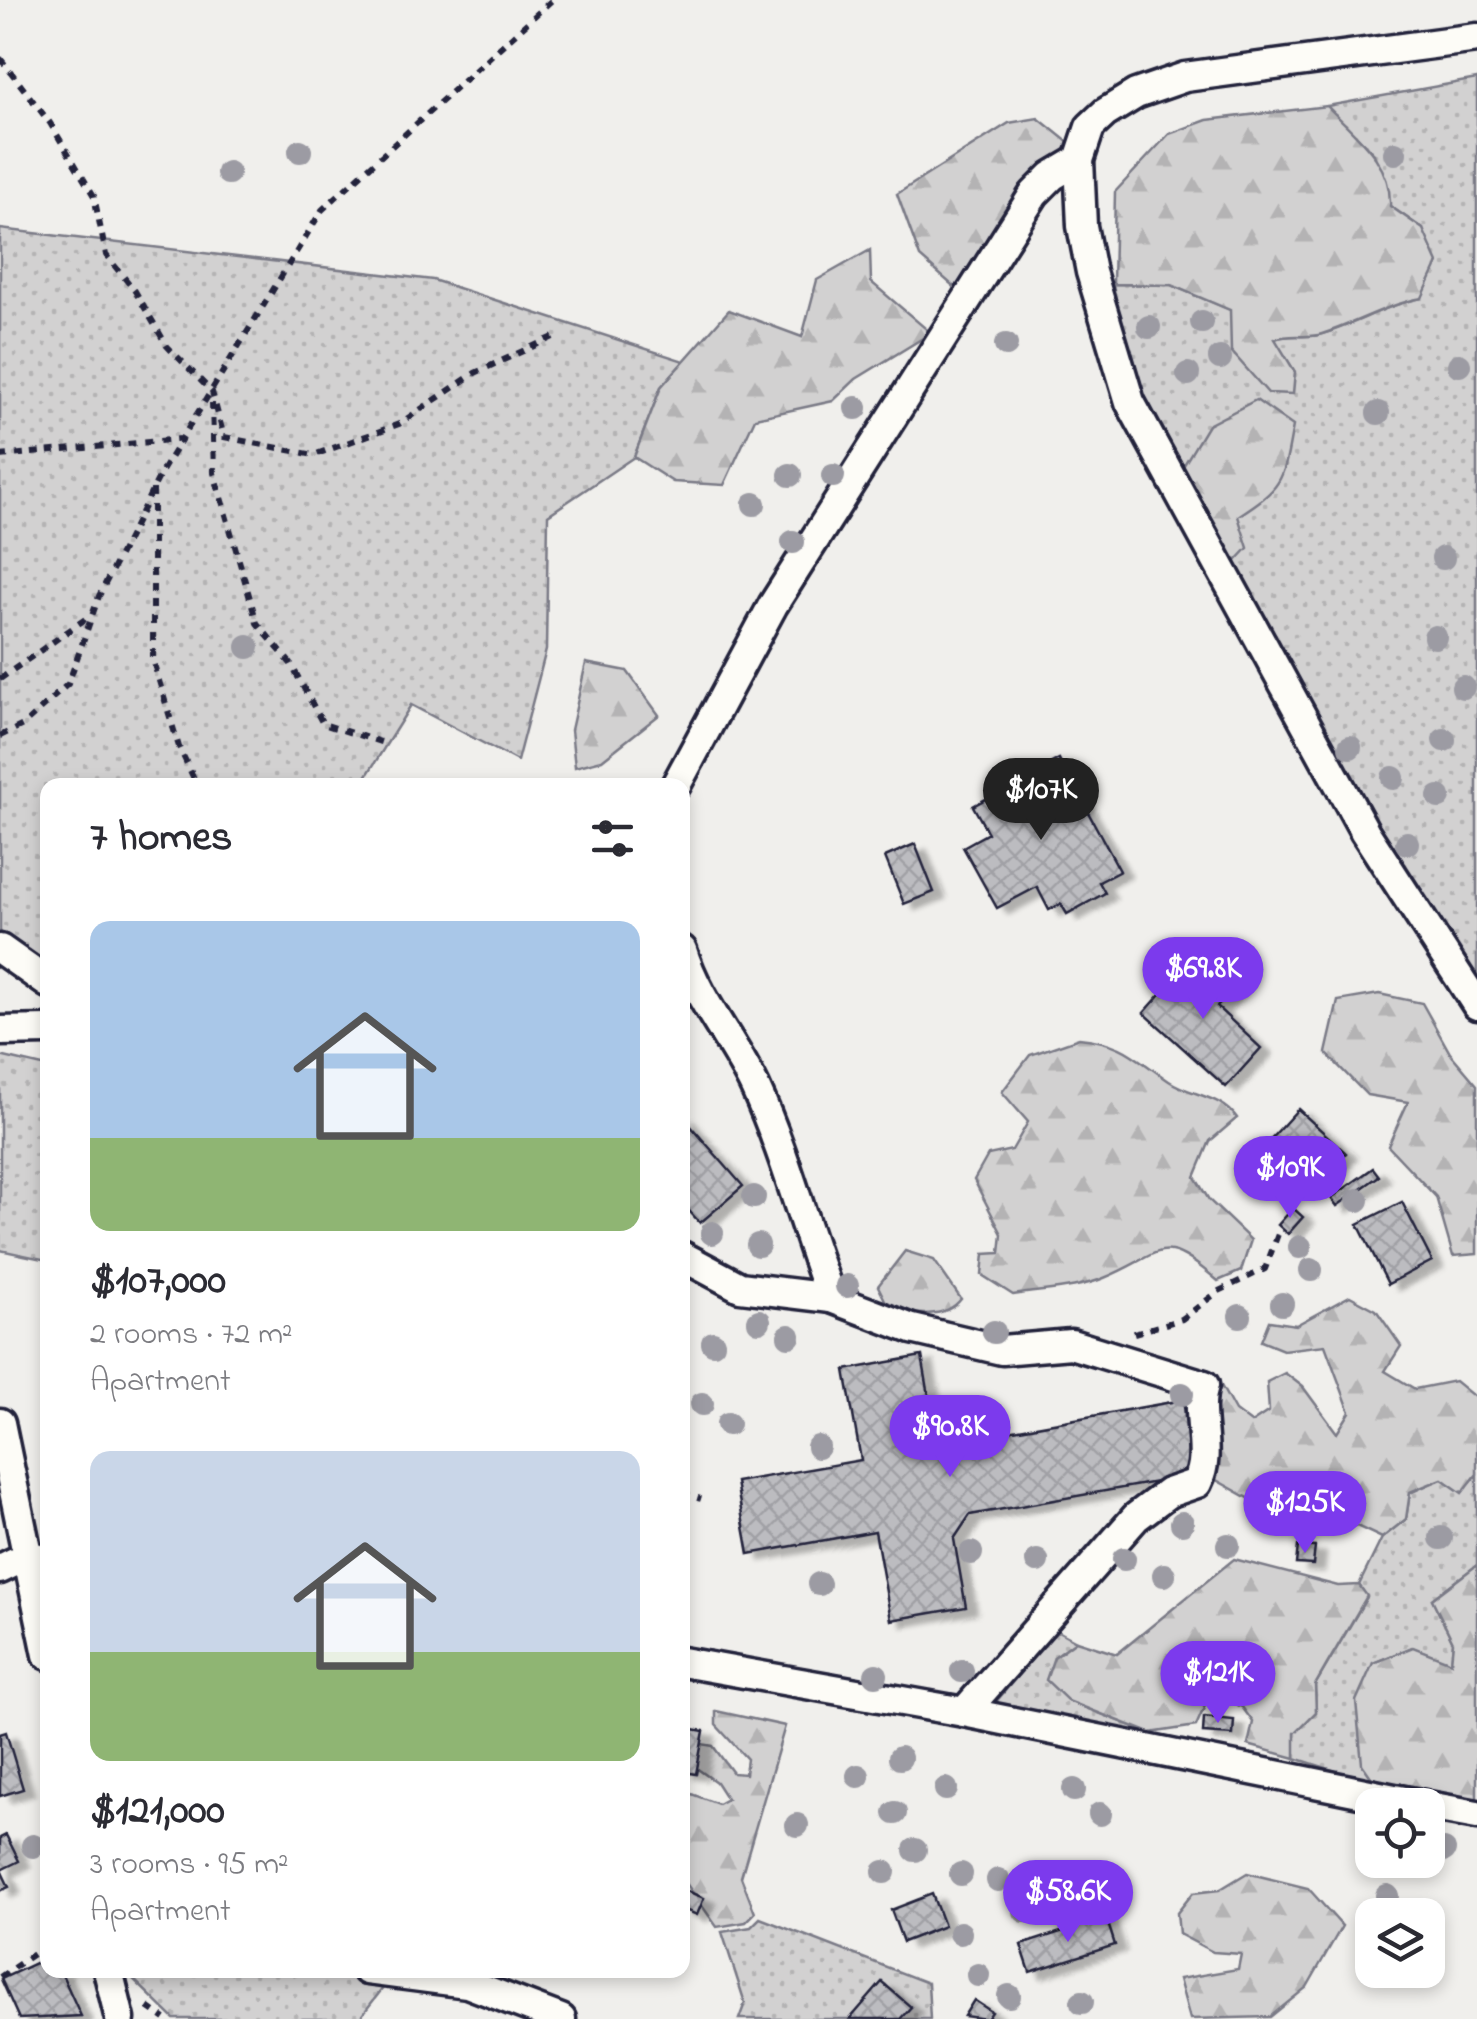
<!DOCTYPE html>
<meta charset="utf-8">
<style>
body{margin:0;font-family:"Indie Flower",sans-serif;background:#f7f7f7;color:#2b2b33;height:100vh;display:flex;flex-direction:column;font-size:38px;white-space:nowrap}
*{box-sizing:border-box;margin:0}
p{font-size:32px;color:#7c7c81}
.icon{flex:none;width:55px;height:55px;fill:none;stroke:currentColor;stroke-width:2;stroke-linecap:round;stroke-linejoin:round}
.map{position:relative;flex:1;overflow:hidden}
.sheet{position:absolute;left:40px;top:778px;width:650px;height:1200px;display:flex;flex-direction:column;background:#fff;border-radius:20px;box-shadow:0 5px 15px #0003}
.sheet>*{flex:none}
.buttons{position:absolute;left:1355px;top:1788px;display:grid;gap:20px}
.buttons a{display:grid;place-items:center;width:90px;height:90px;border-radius:20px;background:#fff;box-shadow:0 5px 15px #0003;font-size:50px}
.price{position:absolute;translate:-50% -85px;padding:0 22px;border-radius:35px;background:#7c3aed;color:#fff;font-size:32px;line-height:65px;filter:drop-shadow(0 2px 5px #0008)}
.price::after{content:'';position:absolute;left:50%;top:60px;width:30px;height:22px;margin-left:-15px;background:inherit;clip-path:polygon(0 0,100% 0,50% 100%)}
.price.current{background:#222;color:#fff}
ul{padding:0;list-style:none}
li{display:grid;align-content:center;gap:20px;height:530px;padding:0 50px}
li span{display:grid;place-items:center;height:310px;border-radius:20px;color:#555}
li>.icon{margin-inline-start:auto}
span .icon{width:180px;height:180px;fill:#fffc;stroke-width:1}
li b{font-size:42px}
h2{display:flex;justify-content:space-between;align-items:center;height:120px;padding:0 50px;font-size:42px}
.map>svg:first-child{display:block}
.grass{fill:url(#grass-dots);stroke:#7a7a86;stroke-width:2.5}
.forest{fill:url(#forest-firs);stroke:#7a7a86;stroke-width:2.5}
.building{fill:url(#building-cross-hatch);stroke:#22223b;stroke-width:2.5;filter:url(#shadow)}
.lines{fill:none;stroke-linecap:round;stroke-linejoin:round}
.street-casing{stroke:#22223b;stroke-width:35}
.path{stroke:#22223b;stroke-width:6;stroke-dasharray:8 8;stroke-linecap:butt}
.street{stroke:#fdfcf7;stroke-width:28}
.tree{fill:#9c9ba3}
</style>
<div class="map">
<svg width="1477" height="2019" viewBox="0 0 1477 2019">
<defs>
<pattern id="grass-dots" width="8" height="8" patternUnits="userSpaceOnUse" patternTransform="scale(2.5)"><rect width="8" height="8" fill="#d2d1d1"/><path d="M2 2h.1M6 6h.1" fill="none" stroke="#b4b3b4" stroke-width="1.8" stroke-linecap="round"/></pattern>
<pattern id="forest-firs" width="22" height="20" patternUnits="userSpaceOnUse" patternTransform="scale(2.5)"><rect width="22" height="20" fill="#d2d1d1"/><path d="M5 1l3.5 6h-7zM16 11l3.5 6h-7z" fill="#b4b3b4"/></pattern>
<pattern id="building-cross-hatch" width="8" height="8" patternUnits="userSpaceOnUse" patternTransform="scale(2.5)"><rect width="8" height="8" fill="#bcbcc0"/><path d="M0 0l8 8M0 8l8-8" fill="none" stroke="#a1a1a6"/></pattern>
<filter id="shadow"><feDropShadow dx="11" dy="6" stdDeviation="2.5" flood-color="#0004"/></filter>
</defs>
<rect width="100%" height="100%" fill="#f0efec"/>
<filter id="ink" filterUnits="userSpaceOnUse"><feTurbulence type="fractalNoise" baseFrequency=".01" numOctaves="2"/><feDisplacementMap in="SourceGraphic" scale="20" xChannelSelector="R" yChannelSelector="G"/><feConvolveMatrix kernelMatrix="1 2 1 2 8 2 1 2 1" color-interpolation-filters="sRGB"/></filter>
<g filter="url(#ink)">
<g class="grass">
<path d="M1477 79V1001L1197 525 1126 360 1113 284 1171 285 1231 310 1295 372 1274 339C1291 333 1306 339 1322 334 1357 324 1385 305 1422 298L1423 229 1390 206 1374 154 1327 106Z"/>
<path d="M0 229 433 280 684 361 661 387 634 457 548 515 546 650 517 761 411 705 361 785H48L47 981 0 931Z"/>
<path d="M0 1056 47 1067V1260L0 1250Z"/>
<path d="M1477 1474V1565L1432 1599 1453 1642 1451 1663 1412 1647 1373 1663 1376 1784 1295 1758 1294 1733 1316 1712 1315 1685 1367 1597 1359 1585 1382 1538 1406 1519 1410 1493 1442 1478 1462 1492Z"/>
<path d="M1056 1630 1076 1641 1054 1657 1068 1701 1150 1733 985 1715Z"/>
<path d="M760 1918 928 1983 930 2019H739L745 2003 722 1932 751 1927Z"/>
<path d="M124 1970H397L359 2019H174Z"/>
</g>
<g class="forest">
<path d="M1327 106C1356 136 1392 162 1390 206L1423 229 1438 263 1422 298C1385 305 1357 323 1322 334 1307 339 1292 333 1275 339L1295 372 1293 394 1268 393 1231 351 1230 310 1171 285 1113 284 1115 192 1169 134 1207 120Z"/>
<path d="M1038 118 1074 147 975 305 920 257 897 194 1009 123Z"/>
<path d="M870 250 871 282 931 333 856 379 833 401 755 418 724 485 673 482 634 457 661 387 729 310 802 337 817 280Z"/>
<path d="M1256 400 1293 426C1283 480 1285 486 1238 516L1248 548 1234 563 1218 566 1179 473 1208 425Z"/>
<path d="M586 663 627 671 659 715 602 760 575 767 571 730Z"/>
<path d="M1379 994 1422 1003 1450 1053 1477 1085V1254L1453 1256 1436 1197 1388 1146 1408 1102 1367 1095 1326 1053 1338 1001Z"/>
<path d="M1079 1038C1126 1043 1133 1057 1169 1081 1191 1096 1221 1095 1237 1118L1210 1141 1195 1177 1209 1200 1251 1240 1241 1271 1218 1281C1159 1230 1165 1253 1104 1278 1078 1289 1042 1290 1013 1295L982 1275 984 1254 1000 1253 1002 1234 974 1180 988 1155 1012 1150 1028 1122 1002 1092 1030 1055Z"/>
<path d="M905 1251 934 1260 961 1299C945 1320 913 1314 890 1310L878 1286Z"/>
<path d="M1350 1296 1376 1310 1401 1346 1385 1371 1415 1389 1455 1381 1477 1399V1474L1462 1493 1442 1479 1410 1492 1406 1519 1382 1538 1329 1513 1270 1510 1211 1477 1219 1382 1235 1411 1251 1423 1269 1411 1267 1382 1285 1373 1303 1387 1337 1433 1350 1412 1325 1345 1283 1350 1261 1341 1269 1321 1296 1325Z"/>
<path d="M1234 1559 1338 1586 1359 1585 1367 1596 1315 1685 1316 1712 1295 1733V1758L1248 1745 1253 1722 1242 1707 1211 1692 1196 1726 1150 1733 1068 1701 1046 1680 1054 1657 1076 1641 1117 1654Z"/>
<path d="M1477 1565V1799L1376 1784 1362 1764 1356 1701 1373 1663 1413 1647 1451 1662 1453 1642 1432 1599Z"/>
<path d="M716 1711 785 1726 741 1877 755 1913 746 1922 717 1927 683 1879V1809L689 1793 718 1804 727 1799 716 1782 692 1765 690 1742 713 1746 733 1773 745 1774 747 1759 716 1725Z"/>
<path d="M1247 1873 1308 1888 1342 1926 1307 1987 1270 2017 1190 2019 1179 1979 1238 1969 1241 1954 1213 1952 1179 1934 1177 1913 1193 1893 1219 1890Z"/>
</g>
<g class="building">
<path d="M1059 759 1120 871 1099 882 1105 893 1067 914 1061 904 1049 910 1037 887 997 908 963 847 988 833 973 806Z"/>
<path d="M915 844 934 892 904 904 885 857Z"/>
<path d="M1196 955 1234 989 1217 1007 1261 1048 1226 1087 1144 1013Z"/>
<path d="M1298 1109 1346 1153 1315 1186 1267 1143Z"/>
<path d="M682 1116 743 1186 700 1223 682 1203Z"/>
<path d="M1373 1168 1379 1176 1337 1206 1331 1198Z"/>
<path d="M1402 1202 1432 1261 1388 1284 1358 1224Z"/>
<path d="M1293 1208 1303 1217 1288 1234 1278 1225Z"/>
<path d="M922 1356 934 1424 952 1441 1183 1400 1196 1475 970 1515 954 1539 966 1607 891 1620 875 1531 749 1554 736 1482 861 1460 845 1370Z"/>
<path d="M1298 1546 1315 1547 1313 1565 1296 1564Z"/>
<path d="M1204 1717 1234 1720 1233 1735 1203 1733Z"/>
<path d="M682 1727 704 1731 696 1774 682 1772Z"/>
<path d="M6 1732 23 1789 0 1796V1734Z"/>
<path d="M6 1835 19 1861 1 1870 9 1887 0 1891V1838Z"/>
<path d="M682 1889 704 1898 697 1915 682 1909Z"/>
<path d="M932 1894 944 1926 903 1942 891 1910Z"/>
<path d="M1106 1917 1115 1945 1030 1972 1021 1945Z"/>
<path d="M48 1957V1970H60L81 2016 19 2019 1 1979Z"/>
<path d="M882 1982 911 2007 900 2019H850Z"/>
<path d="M974 2000 992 2012 987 2019 964 2016Z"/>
</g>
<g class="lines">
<defs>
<g id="street">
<path d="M1477 38 1185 77 1136 94 1105 113 1090 127 1079 160 1082 226 1091 272 1130 402 1365 832 1477 1005"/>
<path d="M676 785 773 605 1034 194 1052 176 1079 160"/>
<path d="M0 949 48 983"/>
<path d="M682 950C697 1000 733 1040 755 1087 786 1155 804 1228 831 1298"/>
<path d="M0 1031 48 1030"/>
<path d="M682 1256 740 1287 831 1298 912 1329 1002 1350 1071 1344 1204 1385C1194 1417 1213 1452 1197 1483L1168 1493 1136 1517 964 1712"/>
<path d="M0 1423 48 1655"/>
<path d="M0 1569 27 1556 48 1559"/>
<path d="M682 1662 964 1712 1424 1805"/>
<path d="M1428 1806 1477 1815"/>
<path d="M108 1970 120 2019"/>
<path d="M367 1970 467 1983 561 2019"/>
</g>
</defs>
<use href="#street" class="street-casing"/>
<g class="path">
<path d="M0 58 50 123 94 196 106 255 135 291 167 346 212 392 224 437 314 455 399 424 475 373 560 334"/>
<path d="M212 403 214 473 257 623 291 664 323 724 387 744"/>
<path d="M0 456 180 439"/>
<path d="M153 489V661L179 747 197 785"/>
<path d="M0 679 91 615"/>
<path d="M0 736 23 725 68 684 99 596 162 471 322 210 552 0"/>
<path d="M1134 1333 1182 1319 1219 1291 1265 1269 1278 1234"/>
<path d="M682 1493 701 1499"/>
<path d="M48 1776V1890"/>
<path d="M0 1977 48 1944"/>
<path d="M148 2007 165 2019"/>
</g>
<use href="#street" class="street"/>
</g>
<g class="tree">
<circle cx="300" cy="151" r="12"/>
<circle cx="1395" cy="153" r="12"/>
<circle cx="228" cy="173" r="12"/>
<circle cx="1202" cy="322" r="12"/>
<circle cx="1149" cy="327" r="12"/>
<circle cx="1006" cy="345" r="12"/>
<circle cx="1220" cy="358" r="12"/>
<circle cx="1459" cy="365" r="12"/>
<circle cx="1188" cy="374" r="12"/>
<circle cx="856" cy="408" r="12"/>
<circle cx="1378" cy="413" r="12"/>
<circle cx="790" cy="475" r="12"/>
<circle cx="833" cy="476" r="12"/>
<circle cx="754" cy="504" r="12"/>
<circle cx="793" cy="542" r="12"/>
<circle cx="1443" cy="558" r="12"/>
<circle cx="1435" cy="637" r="12"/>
<circle cx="248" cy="647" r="12"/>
<circle cx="1463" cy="687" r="12"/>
<circle cx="1444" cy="740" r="12"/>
<circle cx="1350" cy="747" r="12"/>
<circle cx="1393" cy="778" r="12"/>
<circle cx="1439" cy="797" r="12"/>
<circle cx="1407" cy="843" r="12"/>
<circle cx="754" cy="1197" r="12"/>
<circle cx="1358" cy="1200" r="12"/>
<circle cx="712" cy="1233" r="12"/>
<circle cx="758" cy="1245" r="12"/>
<circle cx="1300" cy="1247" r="12"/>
<circle cx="1311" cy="1270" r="12"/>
<circle cx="847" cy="1286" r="12"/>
<circle cx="1282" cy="1304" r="12"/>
<circle cx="1240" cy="1316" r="12"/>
<circle cx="759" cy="1321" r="12"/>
<circle cx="994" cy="1332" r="12"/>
<circle cx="789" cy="1336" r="12"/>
<circle cx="713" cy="1343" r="12"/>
<circle cx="1182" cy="1394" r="12"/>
<circle cx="702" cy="1404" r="12"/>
<circle cx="728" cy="1424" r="12"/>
<circle cx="818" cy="1447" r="12"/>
<circle cx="1182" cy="1523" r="12"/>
<circle cx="1441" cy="1538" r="12"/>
<circle cx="1228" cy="1545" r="12"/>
<circle cx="971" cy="1553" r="12"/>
<circle cx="1124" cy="1559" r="12"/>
<circle cx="1037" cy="1561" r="12"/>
<circle cx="1164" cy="1575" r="12"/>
<circle cx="819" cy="1584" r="12"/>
<circle cx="962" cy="1671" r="12"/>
<circle cx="876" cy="1675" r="12"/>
<circle cx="900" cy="1758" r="12"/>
<circle cx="858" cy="1776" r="12"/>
<circle cx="946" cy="1789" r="12"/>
<circle cx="1074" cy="1790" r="12"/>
<circle cx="895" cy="1813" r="12"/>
<circle cx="1100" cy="1814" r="12"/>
<circle cx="797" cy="1825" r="12"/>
<circle cx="33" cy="1846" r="12"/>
<circle cx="915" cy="1850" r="12"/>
<circle cx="1444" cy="1850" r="12"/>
<circle cx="884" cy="1872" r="12"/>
<circle cx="961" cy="1874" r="12"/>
<circle cx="998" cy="1880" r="12"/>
<circle cx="1387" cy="1896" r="12"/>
<circle cx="1025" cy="1911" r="12"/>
<circle cx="960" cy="1933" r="12"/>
<circle cx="978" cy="1975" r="12"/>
<circle cx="1009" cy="1996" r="12"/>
<circle cx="1082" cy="2002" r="12"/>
</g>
</g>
</svg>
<div class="buttons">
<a><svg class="icon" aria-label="locate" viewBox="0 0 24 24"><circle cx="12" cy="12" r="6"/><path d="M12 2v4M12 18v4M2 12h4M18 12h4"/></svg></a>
<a><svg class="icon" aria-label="layers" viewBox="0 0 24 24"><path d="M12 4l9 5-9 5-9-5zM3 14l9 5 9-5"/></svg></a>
</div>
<b class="price current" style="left:1041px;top:843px">$107K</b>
<b class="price" style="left:1203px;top:1022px">$69.8K</b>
<b class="price" style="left:1290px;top:1221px">$109K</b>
<b class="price" style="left:950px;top:1480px">$90.8K</b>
<b class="price" style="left:1305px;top:1556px">$125K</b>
<b class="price" style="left:1218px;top:1726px">$121K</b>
<b class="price" style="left:1068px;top:1945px">$58.6K</b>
<section class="sheet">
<h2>7 homes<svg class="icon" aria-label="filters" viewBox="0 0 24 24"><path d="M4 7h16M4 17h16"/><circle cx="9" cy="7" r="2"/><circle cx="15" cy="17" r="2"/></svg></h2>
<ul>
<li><span style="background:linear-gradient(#a9c7e8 70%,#8fb573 0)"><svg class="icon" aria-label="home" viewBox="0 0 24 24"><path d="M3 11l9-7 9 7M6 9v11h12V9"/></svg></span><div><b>$107,000</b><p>2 rooms · 72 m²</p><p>Apartment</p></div></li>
<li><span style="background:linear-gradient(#c9d6e8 65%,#8fb573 0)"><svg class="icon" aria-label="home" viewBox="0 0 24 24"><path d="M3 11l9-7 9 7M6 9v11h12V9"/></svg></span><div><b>$121,000</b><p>3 rooms · 95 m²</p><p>Apartment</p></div></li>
</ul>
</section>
</div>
